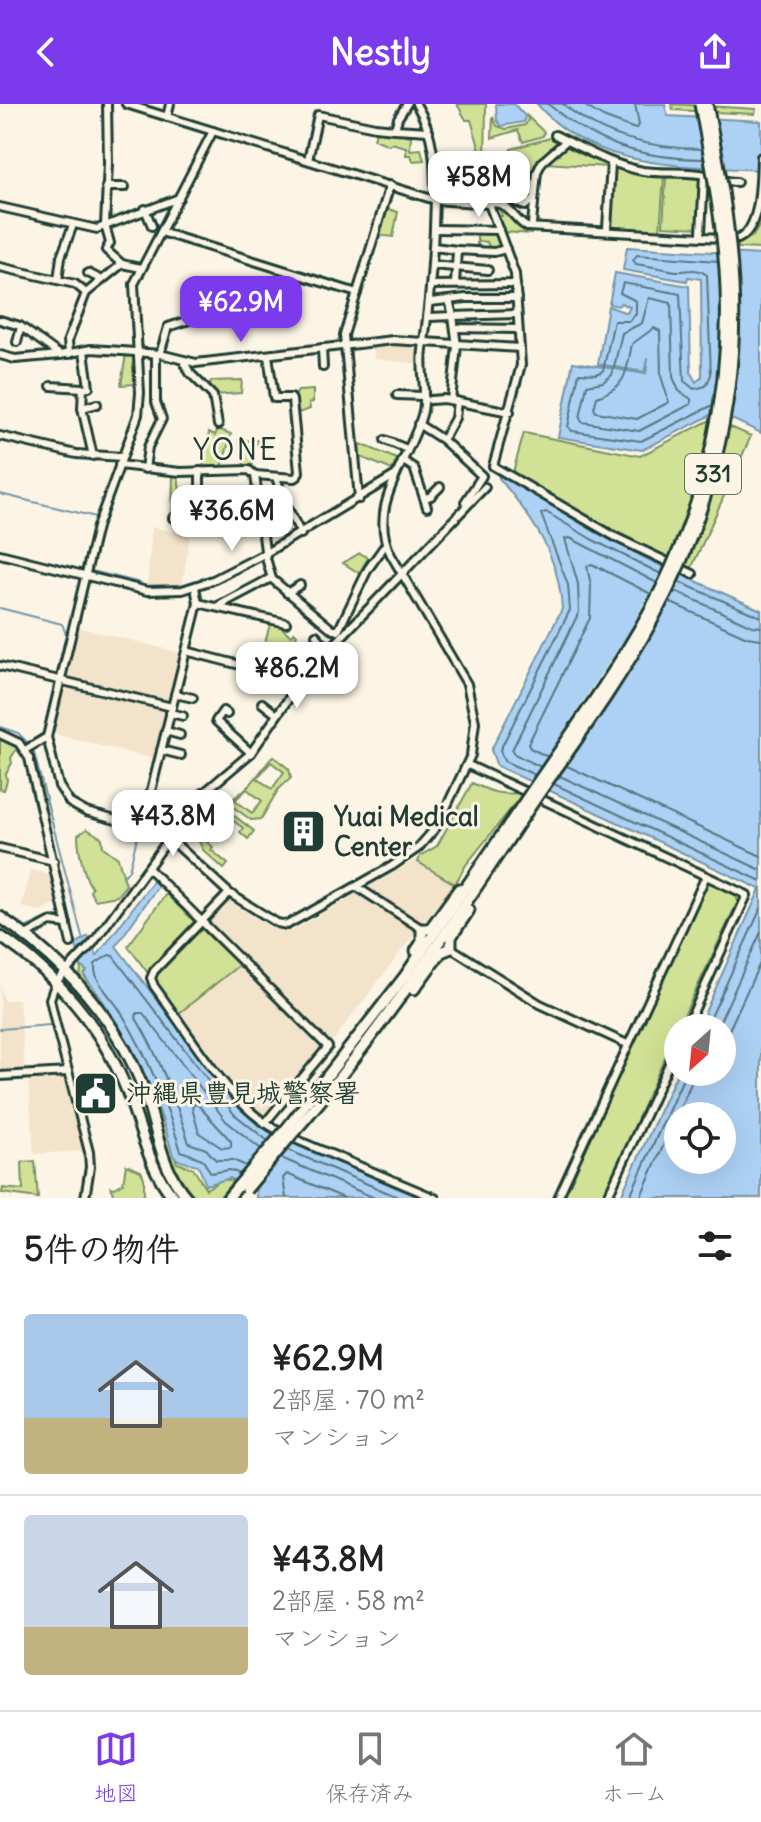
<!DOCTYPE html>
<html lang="ja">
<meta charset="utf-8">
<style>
body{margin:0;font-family:Delius,"Klee One",sans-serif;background:#f6f6f6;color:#222;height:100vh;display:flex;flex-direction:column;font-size:30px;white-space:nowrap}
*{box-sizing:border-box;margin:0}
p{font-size:26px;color:#767676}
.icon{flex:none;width:44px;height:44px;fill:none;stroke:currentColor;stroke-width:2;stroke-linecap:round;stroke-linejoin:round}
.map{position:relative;height:1094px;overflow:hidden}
.panel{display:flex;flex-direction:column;background:#fff;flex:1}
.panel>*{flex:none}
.needle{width:52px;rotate:207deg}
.buttons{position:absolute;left:664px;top:910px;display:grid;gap:16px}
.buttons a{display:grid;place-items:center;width:72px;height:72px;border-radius:50%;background:#fff;box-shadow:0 8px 32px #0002;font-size:40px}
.price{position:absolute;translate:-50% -68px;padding:0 18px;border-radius:16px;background:#fff;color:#222;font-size:26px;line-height:52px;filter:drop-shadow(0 2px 4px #0008)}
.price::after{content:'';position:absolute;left:50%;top:48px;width:24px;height:18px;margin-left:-12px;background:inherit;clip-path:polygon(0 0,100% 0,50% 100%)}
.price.on{background:#7c3aed;color:#fff}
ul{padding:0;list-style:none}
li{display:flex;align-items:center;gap:24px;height:200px;padding:0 24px}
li+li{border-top:2px solid #e0e0e0}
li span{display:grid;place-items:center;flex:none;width:224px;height:160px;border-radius:8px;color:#555}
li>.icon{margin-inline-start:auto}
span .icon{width:96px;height:96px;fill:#fffc;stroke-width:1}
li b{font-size:34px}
h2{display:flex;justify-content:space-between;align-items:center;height:96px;padding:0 24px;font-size:34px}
header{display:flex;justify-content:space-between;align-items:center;height:104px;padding:0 24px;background:#7c3aed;color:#fff;font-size:36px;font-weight:800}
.tabs{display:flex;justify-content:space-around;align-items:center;height:112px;border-top:2px solid #e0e0e0;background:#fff;font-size:22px;color:#767676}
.tabs a{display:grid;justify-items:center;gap:4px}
.tabs .on{color:#7c3aed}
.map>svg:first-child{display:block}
.built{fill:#f3e3cb}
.green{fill:#d1e296;stroke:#789065;stroke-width:2;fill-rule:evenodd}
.water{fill:#add1f5;stroke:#7496a8;stroke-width:2;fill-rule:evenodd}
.pier{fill:#fcf5e5}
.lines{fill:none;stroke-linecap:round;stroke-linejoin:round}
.shore{stroke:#587881;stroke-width:2}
.stream{stroke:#7496a8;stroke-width:2}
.minor-casing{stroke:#1f3d34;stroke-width:12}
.highway-casing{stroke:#1f3d34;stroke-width:15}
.minor{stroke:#fcf5e5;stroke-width:6}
.highway{stroke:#fcf5e5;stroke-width:9}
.highway-bridge-casing{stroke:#1f3d34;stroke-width:15;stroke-linecap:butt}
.highway-bridge{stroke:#fcf5e5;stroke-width:9}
.labels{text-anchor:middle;stroke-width:6;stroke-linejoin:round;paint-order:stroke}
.shield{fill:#fcf5e5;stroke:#617469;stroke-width:2}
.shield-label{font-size:24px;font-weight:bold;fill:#1f3d34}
.poi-label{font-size:26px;font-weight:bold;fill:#1f3d34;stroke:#fcf5e5;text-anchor:start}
.quarter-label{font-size:30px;letter-spacing:2px;fill:#1f3d34;stroke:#fcf5e5}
</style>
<header><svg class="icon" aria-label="back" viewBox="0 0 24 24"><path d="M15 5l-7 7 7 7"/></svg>Nestly<svg class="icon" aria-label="share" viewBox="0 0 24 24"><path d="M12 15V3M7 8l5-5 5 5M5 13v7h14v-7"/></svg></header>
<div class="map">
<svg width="761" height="1094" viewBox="0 0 761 1094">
<rect width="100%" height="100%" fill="#fcf5e5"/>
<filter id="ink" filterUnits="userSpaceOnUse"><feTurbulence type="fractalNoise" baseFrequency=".0125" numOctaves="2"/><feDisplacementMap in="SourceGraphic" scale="16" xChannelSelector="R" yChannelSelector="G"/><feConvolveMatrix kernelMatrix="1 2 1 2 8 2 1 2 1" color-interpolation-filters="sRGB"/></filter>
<g filter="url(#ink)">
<g class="built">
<path d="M373 240H420L418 260 374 255Z"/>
<path d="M152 423 190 431 182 482H147Z"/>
<path d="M77 523 181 549 154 655 54 630Z"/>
<path d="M415 756 455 780 428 815 421 817 416 828 331 939 206 817 227 796 276 826 292 827Z"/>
<path d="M31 766 53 771 58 792V797L54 801 40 807 21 803Z"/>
<path d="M239 861 327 948 275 1008 263 1015 246 1000 178 910Z"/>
<path d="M0 879 4 897 19 895 25 969 0 971Z"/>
<path d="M65 970 83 1047 34 1050 28 973Z"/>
</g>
<g class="green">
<path d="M457 0H486L485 63 471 16H466Z"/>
<path d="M672 0 756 5 755 10 673 6Z"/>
<path d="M527 12 544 28 543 32 523 38 518 26 492 34 493 13 497 22 506 25 525 21 528 16Z"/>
<path d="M377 24 411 32 410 46 421 45 424 56 413 57 411 51H406V43L391 39 389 41 374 35Z"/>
<path d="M553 33 563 39 534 69V76L519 71 511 45Z"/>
<path d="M567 41 607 61V63L544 59Z"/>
<path d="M612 62 664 72 660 127 610 124Z"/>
<path d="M666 73 702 75 699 124 663 122Z"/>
<path d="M385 104 398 108 393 133 377 131Z"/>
<path d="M499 104 508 108 518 123 532 130 504 128 497 113 502 112Z"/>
<path d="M761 119V145L738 144V140L753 132Z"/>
<path d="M496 127 501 142 490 145 487 138 479 137 477 144V129Z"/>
<path d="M126 250 133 251 134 280 121 281Z"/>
<path d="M242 276 241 289 214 291 210 284 211 277Z"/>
<path d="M313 286V298L309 299 310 305 295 310 293 295 298 287Z"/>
<path d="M712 315 751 332 692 463 688 464 558 398 552 391 513 368 524 329 640 352Z"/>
<path d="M218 325 231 330 222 364H203L209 328 215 331Z"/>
<path d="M262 336V339L250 341 253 365 244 361 239 337Z"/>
<path d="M356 338 397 355 392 366 356 351Z"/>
<path d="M173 369 178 370 180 387 217 386 211 409 172 411Z"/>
<path d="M360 449 368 454 359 469 343 459Z"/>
<path d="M270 520 281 523 291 532 294 528 297 531 270 577 264 573 257 581C239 571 238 571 244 550L261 554Z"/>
<path d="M0 633 18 643 11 654 12 659 6 670 7 677 4 686 0 685Z"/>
<path d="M273 652 289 665 291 674 278 686 261 715 251 716 228 699 250 681ZM271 658 284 668 272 685 257 674ZM247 685 262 697 252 709 235 696Z"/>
<path d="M472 679C492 688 497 691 519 689L521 692 466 761 455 780 418 758 420 752 437 742Z"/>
<path d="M223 703 254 727 248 735 240 728 243 724 224 710 205 736 213 743 211 746 228 760 224 765 203 746 198 735 217 707Z"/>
<path d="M87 725 102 734 103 743 118 754 126 781 117 792 95 796 90 788 92 784C84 774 78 744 78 731Z"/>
<path d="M708 778 735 790 738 797 678 924 603 1094H562Z"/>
<path d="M166 790 239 861 178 910 128 842Z"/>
<path d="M81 862 87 867 84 872C115 911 142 953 159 1000 166 1019 169 1040 177 1059L193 1064 206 1085 223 1075 233 1077 219 1094H196C168 1066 168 1040 156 1004 139 956 114 914 80 876Z"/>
<path d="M35 1057 38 1094 2 1089 3 1084 23 1086 22 1058Z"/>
<path d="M126 1061 141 1067 144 1074V1094H114L111 1083 115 1084 123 1079Z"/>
</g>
<g class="water">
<path d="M496 0H514L525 12 524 18 501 22 497 16Z"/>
<path d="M537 0H665L668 12 761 17V66C682 61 594 67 537 0Z"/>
<path d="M627 143 761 151V329L717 308 642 346 558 333 573 258 646 270 648 253 644 268 598 260 608 202 627 209 630 203 621 199 618 202 609 200 615 169 689 182 691 269 696 278 702 273 701 175 688 173 687 177 623 166Z"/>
<path d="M498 369 595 428 651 457 761 506V1094H620L678 967 722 968V924H698L760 785 497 662 491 646 562 505C559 450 532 414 499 374ZM678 1012H722V1056H678Z"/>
<path d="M153 777 158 782 116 842 240 1005 256 1019 272 1030 421 1094H256V1087L230 1074 206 1081 198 1061 180 1057 173 1052C156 984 127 927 84 871L87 867 81 862 76 840 88 832 97 852Z"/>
</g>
<g class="pier">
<path d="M717 144 737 146 740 239 731 319 717 312 711 315 720 236Z"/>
<path d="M666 459 684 467 646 540 547 690 528 681 627 531Z"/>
<path d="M276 1028 296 1036 252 1089 233 1079Z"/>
</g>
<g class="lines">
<g class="shore">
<path d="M548 0C596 41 640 54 703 55"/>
<path d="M563 0C603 34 651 44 702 45"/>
<path d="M582 0 603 13 635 25 639 21 635 0"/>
<path d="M649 194 671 199 673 273 679 287 691 295V300L639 327 582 318 580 314 587 281 603 278 612 271 622 229 642 219Z"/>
<path d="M654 224 660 227 661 272 669 298 637 315 596 308 594 304 597 293C628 282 626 268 632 240Z"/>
<path d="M713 301 641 337 572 327 568 323 579 269 597 270 603 267 614 217H629L636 210V197L620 189 623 179 680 190 684 277 694 285 706 282 711 271 707 171C696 162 688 168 676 167 663 165 650 162 636 160L633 156 637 151 718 157"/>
<path d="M679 478 761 513"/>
<path d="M675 487 752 522 761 523"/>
<path d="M669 498 747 533 761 535"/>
<path d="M548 653 530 644 528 640 590 514 591 482 587 462 592 460 651 490"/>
<path d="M567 662 761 752"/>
<path d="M541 663 514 650 512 646 579 508 578 480 565 435 570 434 657 479"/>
<path d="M535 671 504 657 500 646 570 506 568 481 541 410 546 408 591 435 661 470"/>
<path d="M560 672 761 766"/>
<path d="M554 680 761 777"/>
<path d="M706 924 761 804"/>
<path d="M717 924 761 828"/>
<path d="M722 941 761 857"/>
<path d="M194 1000 198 1001 231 1037V1043L222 1044 199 1029 192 1004Z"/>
<path d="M288 1046 400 1094"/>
<path d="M281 1054 375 1094"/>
<path d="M246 1062 233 1056H216L206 1045 189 1039C175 995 160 954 136 914L137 909H143L226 1017 261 1045"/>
<path d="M240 1070 230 1066 211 1069 202 1055 181 1047C164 993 150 957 121 908 112 892 93 879 95 860L109 851 113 852 234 1010 268 1037"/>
<path d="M286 1094 283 1074 287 1070 344 1094"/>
<path d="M629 1094 686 968"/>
<path d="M640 1094 696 968"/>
</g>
<g class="stream">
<path d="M0 390 96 413"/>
<path d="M92 467 141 479"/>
<path d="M0 504 62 520 66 530 43 629 30 639"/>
<path d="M170 599 195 495 193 493"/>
<path d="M0 623 18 629 29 640"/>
<path d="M163 627 167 610"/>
<path d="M33 645 83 836"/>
<path d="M123 773 129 766 139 726"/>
<path d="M0 807 25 824"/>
<path d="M23 825 51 812H62"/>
<path d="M0 925 50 921"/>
</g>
<defs>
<g id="minor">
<path d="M107 0 108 59 105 121 110 139 106 146 122 160"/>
<path d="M126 0 435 96 489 100 515 170 521 261 493 362 617 434 693 470"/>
<path d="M167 13 170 0"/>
<path d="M395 25 429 27"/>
<path d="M213 27 134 180 140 289 138 311 97 423 47 633 59 682 70 699 86 708 164 729 229 789 277 819 287 821 392 762 418 744 438 721 471 651 475 618 467 580 391 451C365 400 412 354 423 307 427 288 420 266 423 246 430 195 434 145 435 94 435 60 435 31 416 0"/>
<path d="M555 31C584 45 611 61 643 67 664 70 686 67 706 71 717 74 726 78 737 78"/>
<path d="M308 56 318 11 375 23 395 25 398 14 407 0"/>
<path d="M106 83H125"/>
<path d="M507 99 510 96 525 102 534 95"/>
<path d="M489 100C508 95 513 116 527 123L738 135C761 125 760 78 761 53"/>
<path d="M0 103 97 125 179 94"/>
<path d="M145 105 152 122"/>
<path d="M532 120 537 68 542 58 566 37"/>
<path d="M607 124 611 59"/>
<path d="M436 125 499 126"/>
<path d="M161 128 357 189"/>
<path d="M701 129 704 71"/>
<path d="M434 143 457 146"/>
<path d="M432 161 488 166"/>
<path d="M0 163 75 180 86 189 68 236 69 250"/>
<path d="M88 169 102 176"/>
<path d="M58 176 61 153 73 121"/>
<path d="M455 180 457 146 494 148 506 145"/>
<path d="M431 181 516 180"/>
<path d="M86 189 122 160 141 164"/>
<path d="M430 198 466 194H517"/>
<path d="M429 213 453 212 449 196"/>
<path d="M0 216 20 222 60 251 91 245 122 247 160 250 196 259 393 236 520 244"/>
<path d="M456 224 518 225"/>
<path d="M17 238 21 223"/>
<path d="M322 244 323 263"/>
<path d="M84 247 89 283 83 284 82 304 93 352"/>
<path d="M160 250 168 223 214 208"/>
<path d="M0 251 15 255 60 251"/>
<path d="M183 256 190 269 213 292 218 321"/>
<path d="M51 282 83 284"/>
<path d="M397 291 423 292"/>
<path d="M430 296 444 295 510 308"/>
<path d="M451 296 457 242 453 212 517 210"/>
<path d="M82 304 97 300"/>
<path d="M418 320 443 336 482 372 465 398"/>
<path d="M0 332 76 350 122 353"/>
<path d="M385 336 407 345"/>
<path d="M443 336 455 314 457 297"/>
<path d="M402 356 414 364 427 403"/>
<path d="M119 361 180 368 249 366 255 371 266 454 272 475 333 526H337"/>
<path d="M145 365 148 343 162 315 156 298V250"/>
<path d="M200 367V385"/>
<path d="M255 371 294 374 297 373 299 368 292 296 291 294H274L268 251"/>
<path d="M276 373 283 395 301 430"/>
<path d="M425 394 431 392 440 383"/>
<path d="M359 395 344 231 390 81"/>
<path d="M173 414 261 406"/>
<path d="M0 450 147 487 182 486 213 476 266 449 394 372"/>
<path d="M287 489 300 481"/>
<path d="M198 499 286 519"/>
<path d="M218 502 271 474"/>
<path d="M338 527 368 465 386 440"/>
<path d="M316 531 329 546"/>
<path d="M186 547 240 561"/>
<path d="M0 562 172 603"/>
<path d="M175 590 193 594"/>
<path d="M262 599 276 610"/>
<path d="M170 609 183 612"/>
<path d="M227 610 223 607 216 617 251 649"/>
<path d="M166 627 180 631"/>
<path d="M0 630 19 639 29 654 71 839"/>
<path d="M25 646 47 633"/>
<path d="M161 646 181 651"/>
<path d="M468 661 747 791 686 924"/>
<path d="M142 723 198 499 195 483"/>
<path d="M0 744 54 757"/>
<path d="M148 764 328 943 265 1019"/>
<path d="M357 783 422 825"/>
<path d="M229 789 154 867 151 874 154 882C182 920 221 984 256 1012 278 1030 307 1040 333 1051 367 1065 401 1080 435 1094"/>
<path d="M26 831 50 818 67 820"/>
<path d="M451 844 540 900 627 940"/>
<path d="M0 972 68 968"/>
<path d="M85 1094 90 1063 89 1048 55 917 50 895 56 878 93 839 200 692 251 649 305 571 485 383"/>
<path d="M558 1094 706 772"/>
<path d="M607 1094 678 940"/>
</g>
<g id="highway">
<path d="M0 813C64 857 116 913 144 986 157 1023 160 1064 187 1094"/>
<path d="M0 832C56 870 102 923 127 987 141 1023 148 1064 174 1094"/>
<path d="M416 847 422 838V825H430L459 785"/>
<path d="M414 885 441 848 451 844V833L469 806"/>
<path d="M287 1024 405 872 527 694"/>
<path d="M294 1028C384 925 458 811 534 697"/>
<path d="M228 1094 238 1082"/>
</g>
</defs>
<use href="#minor" class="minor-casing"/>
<use href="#highway" class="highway-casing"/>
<use href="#minor" class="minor"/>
<use href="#highway" class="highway"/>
<defs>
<g id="highway-bridge">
<path d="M527 694C573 626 624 558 661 485 707 392 730 289 726 186 724 123 711 61 700 0"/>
<path d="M534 697C574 639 617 581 651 519 708 415 739 300 733 181 730 120 719 60 707 0"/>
<path d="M238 1082 287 1024"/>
<path d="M246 1086 294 1028"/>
</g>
</defs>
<use href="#highway-bridge" class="highway-bridge-casing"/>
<use href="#highway-bridge" class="highway-bridge"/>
</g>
</g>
<defs>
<symbol id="building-square" viewBox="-11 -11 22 22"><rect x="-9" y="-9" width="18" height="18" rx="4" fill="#1f3d34" stroke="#fcf5e5"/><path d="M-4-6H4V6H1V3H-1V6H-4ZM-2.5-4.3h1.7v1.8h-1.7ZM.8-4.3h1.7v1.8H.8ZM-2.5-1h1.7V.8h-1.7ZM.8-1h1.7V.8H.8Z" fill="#fff"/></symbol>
<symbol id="civic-square" viewBox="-11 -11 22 22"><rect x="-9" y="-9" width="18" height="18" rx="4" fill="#1f3d34" stroke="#fcf5e5"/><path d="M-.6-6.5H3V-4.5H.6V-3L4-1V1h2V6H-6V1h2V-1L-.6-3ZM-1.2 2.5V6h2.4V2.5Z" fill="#fff"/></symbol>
</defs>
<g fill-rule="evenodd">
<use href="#building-square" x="278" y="702" width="51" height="51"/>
<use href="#civic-square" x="70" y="964" width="51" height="51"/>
</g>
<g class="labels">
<rect class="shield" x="685" y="350" width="56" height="40" rx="6"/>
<g class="shield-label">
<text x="713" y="378">331</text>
</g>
<g class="poi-label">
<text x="334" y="722">Yuai Medical<tspan x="334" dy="30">Center</tspan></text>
<text x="126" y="998">沖縄県豊見城警察署</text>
</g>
<g class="quarter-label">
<text x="236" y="356">YONE</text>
</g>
</g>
</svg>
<div class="buttons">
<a><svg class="needle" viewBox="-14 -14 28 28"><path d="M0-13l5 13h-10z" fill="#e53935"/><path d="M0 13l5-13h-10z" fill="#767676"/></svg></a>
<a><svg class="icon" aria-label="locate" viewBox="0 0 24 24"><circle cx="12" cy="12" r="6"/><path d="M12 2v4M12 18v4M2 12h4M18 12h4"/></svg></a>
</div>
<b class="price" style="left:479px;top:115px">¥58M</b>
<b class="price on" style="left:241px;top:240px">¥62.9M</b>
<b class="price" style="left:232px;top:449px">¥36.6M</b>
<b class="price" style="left:297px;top:606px">¥86.2M</b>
<b class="price" style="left:173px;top:754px">¥43.8M</b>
</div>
<section class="panel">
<h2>5件の物件<svg class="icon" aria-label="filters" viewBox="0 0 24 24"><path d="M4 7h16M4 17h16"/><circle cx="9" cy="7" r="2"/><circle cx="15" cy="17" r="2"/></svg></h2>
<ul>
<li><span style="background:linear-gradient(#a9c7e8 65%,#c2b280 0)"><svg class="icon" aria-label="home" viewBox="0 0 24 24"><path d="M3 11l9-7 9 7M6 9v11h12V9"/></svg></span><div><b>¥62.9M</b><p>2部屋 · 70 m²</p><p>マンション</p></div></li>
<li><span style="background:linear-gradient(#c9d6e8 70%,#c2b280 0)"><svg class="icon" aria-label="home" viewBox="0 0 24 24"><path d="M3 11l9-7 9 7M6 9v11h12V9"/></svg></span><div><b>¥43.8M</b><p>2部屋 · 58 m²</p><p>マンション</p></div></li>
</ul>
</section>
<nav class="tabs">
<a class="on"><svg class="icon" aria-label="map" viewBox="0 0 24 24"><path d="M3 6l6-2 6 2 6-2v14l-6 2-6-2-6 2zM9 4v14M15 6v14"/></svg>地図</a>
<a><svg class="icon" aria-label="saved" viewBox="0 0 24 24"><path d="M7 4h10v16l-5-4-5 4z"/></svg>保存済み</a>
<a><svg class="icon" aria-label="home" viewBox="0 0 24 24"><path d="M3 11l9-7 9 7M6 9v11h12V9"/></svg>ホーム</a>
</nav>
